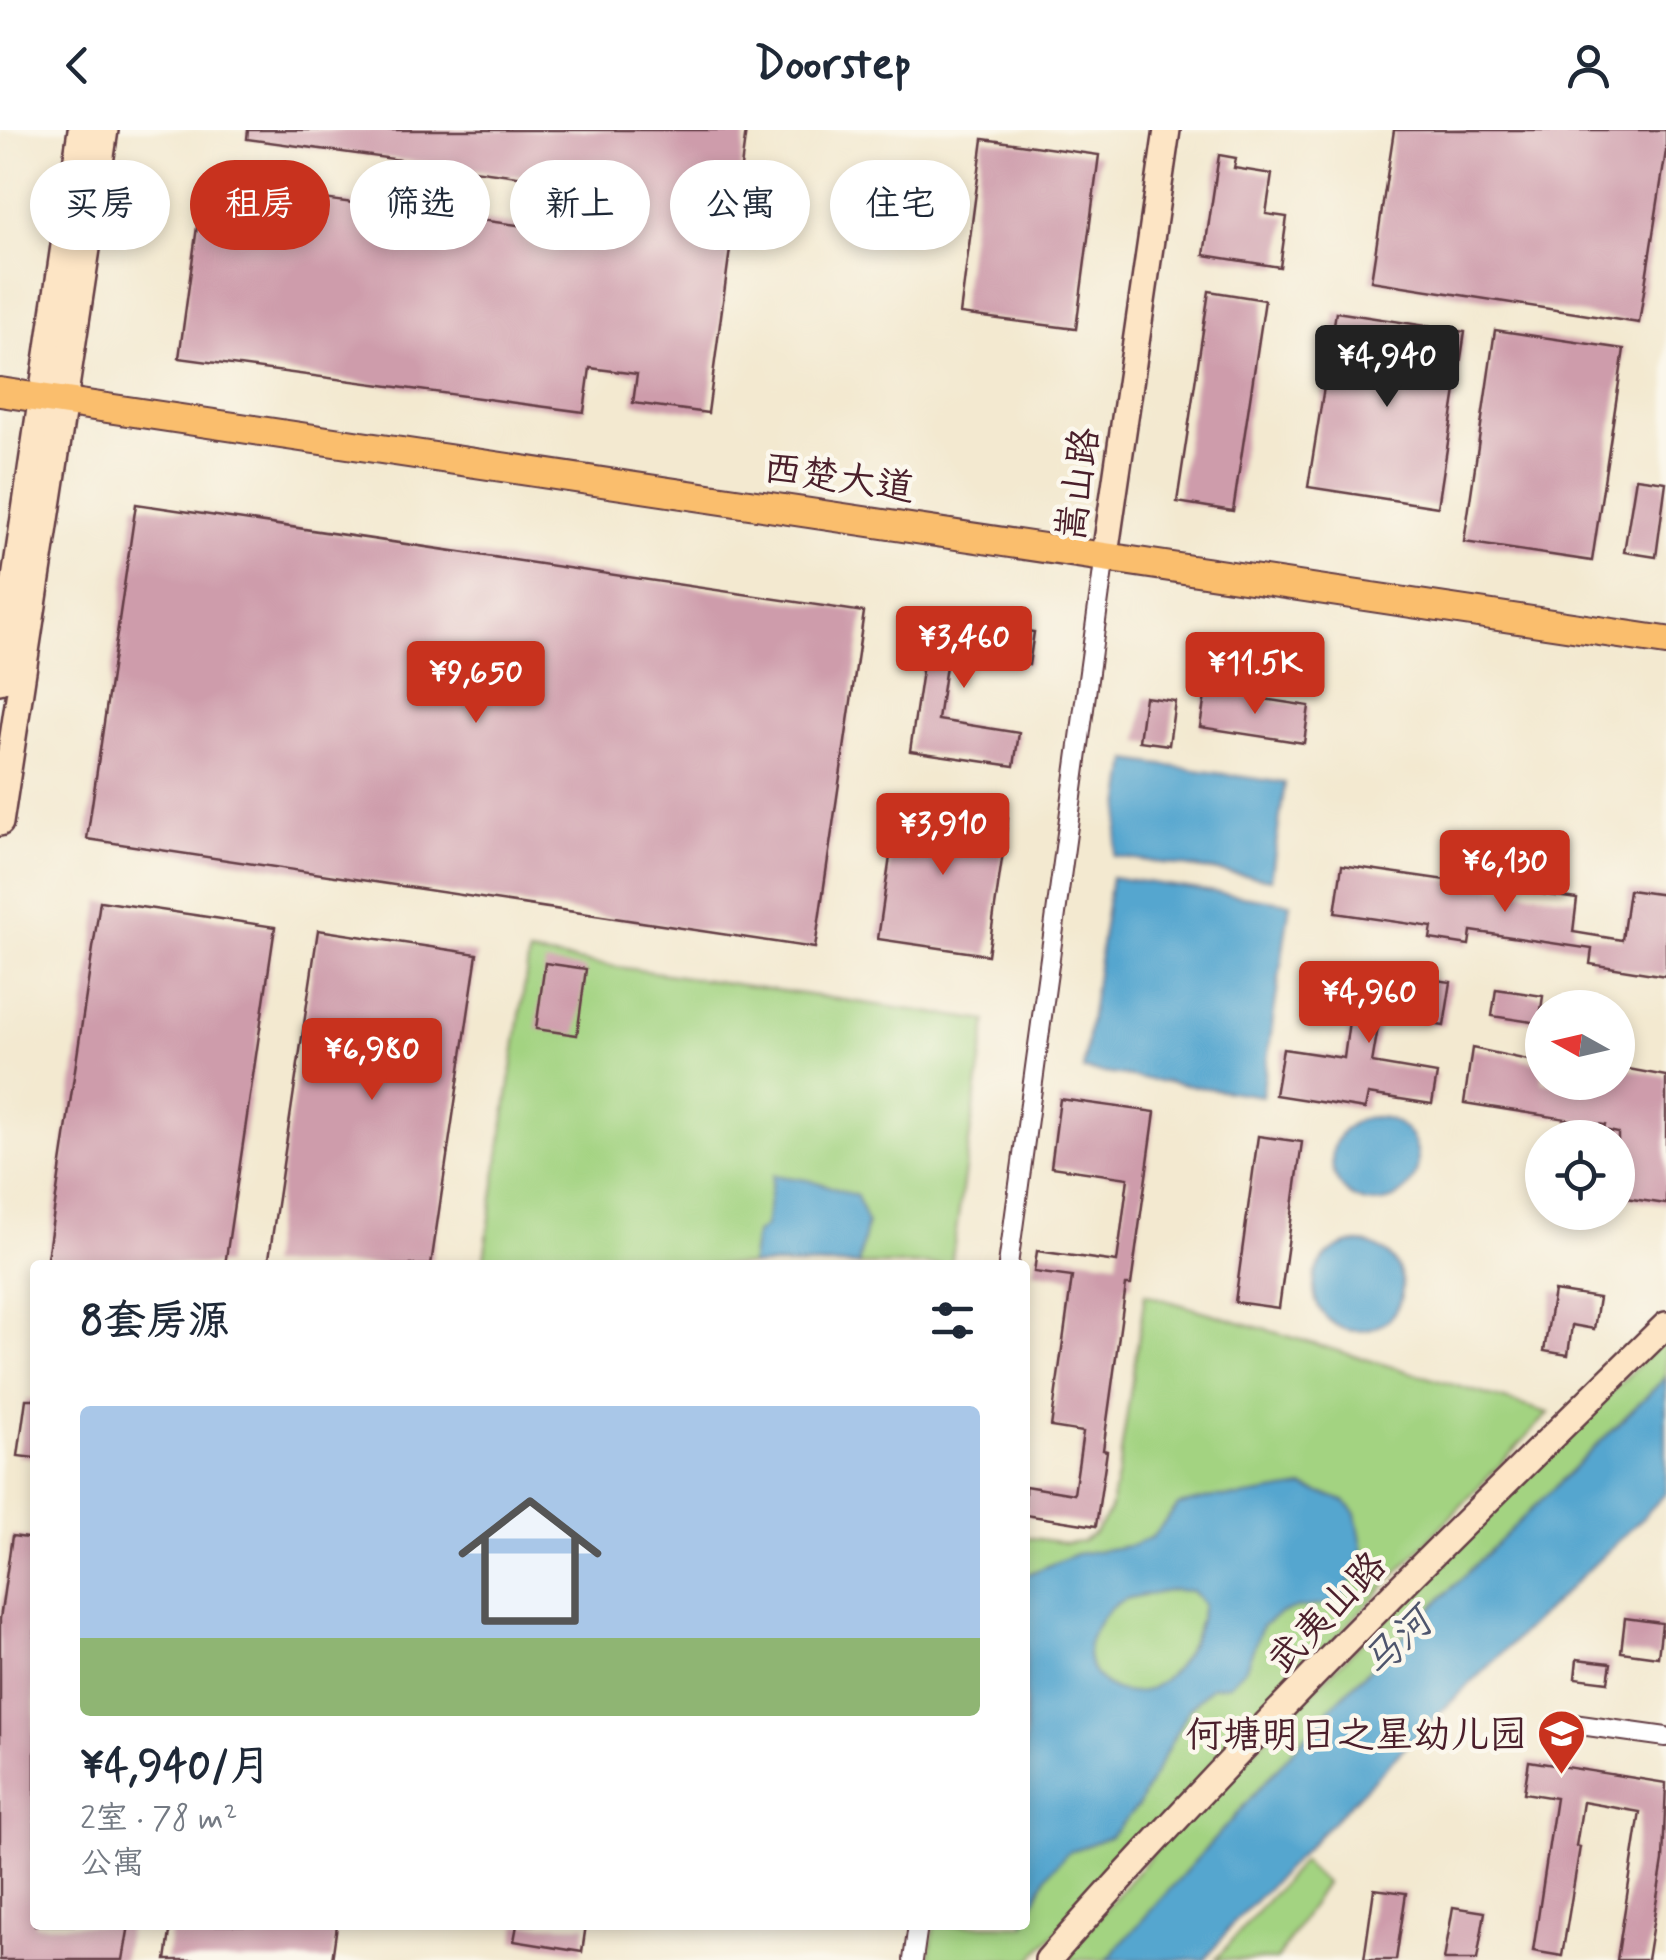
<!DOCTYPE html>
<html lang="zh">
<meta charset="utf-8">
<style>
body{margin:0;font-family:Mynerve,"LXGW WenKai TC",sans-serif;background:#f2f2f3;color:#1f2937;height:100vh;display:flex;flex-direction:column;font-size:38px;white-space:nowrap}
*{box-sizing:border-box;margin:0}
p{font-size:32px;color:#747a83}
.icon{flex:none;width:55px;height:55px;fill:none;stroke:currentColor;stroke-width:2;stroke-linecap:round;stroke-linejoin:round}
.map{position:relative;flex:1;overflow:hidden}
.side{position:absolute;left:30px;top:1130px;width:1000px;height:670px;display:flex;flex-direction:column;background:#fff;border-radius:10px;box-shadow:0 5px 15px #0003}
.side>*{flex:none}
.top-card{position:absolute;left:30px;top:30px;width:1000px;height:90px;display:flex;gap:20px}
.needle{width:65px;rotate:278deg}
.fabs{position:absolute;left:1525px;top:860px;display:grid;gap:20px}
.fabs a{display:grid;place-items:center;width:110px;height:110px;border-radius:50%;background:#fff;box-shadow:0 5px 15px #0003;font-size:50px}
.price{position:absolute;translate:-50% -85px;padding:0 22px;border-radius:10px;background:#c8321e;color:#fff;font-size:32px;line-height:65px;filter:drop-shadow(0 2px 5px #0008)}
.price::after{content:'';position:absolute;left:50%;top:60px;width:30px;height:22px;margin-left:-15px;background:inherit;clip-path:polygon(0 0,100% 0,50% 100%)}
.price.current{background:#222;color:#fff}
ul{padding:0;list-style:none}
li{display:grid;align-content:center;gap:20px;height:530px;padding:0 50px}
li+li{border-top:2px solid #e0e1e3}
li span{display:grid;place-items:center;height:310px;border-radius:10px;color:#555}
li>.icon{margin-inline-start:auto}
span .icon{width:180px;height:180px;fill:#fffc;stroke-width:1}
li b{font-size:42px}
h2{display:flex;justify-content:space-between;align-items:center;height:120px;padding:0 50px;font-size:42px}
.chip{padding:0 35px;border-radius:45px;background:#fff;box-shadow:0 5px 15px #0003;font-size:35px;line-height:90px}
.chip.current{background:#c8321e;color:#fff}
header{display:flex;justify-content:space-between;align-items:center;height:130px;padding:0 50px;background:#fff;font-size:45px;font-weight:700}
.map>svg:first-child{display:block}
.green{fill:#a3d381;stroke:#767956;stroke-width:2.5}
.water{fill:#54a6cf;stroke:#4f627d;stroke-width:2.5;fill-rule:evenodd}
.building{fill:#ce9cab}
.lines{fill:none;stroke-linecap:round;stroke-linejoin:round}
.street-casing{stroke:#633d44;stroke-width:22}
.secondary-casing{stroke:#633d44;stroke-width:30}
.primary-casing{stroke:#633d44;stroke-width:32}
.street{stroke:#fff;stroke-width:18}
.secondary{stroke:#fde5c5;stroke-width:25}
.primary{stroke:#fabe6d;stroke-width:28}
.labels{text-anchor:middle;stroke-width:9;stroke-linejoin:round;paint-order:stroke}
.street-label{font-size:38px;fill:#4a1f2b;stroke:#fbf7ec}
.poi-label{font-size:38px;fill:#4a1f2b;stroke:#fbf7ec;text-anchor:end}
.water-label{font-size:40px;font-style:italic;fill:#4e556d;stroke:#fbf7ec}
</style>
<header><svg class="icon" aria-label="back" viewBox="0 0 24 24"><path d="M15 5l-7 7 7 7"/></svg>Doorstep<svg class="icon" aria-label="person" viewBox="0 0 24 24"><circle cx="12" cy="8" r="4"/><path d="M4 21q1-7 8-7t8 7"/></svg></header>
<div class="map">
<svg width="1666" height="1830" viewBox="0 0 1666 1830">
<rect width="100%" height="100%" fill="#fbf7ec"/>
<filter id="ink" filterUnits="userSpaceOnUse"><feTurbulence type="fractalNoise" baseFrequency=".01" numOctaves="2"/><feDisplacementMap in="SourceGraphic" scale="20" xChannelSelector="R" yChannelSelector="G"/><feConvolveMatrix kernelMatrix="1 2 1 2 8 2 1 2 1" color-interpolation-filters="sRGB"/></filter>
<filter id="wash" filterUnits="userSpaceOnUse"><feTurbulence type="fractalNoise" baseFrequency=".0048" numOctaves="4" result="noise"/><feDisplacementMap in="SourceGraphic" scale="40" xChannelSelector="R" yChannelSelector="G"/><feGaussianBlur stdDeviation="2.25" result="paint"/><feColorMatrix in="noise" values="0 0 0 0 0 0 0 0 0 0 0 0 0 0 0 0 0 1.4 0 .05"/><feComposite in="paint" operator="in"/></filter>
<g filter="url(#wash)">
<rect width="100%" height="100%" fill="#f3e9d0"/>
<g class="green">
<path d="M529 824 987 891 951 1135H483Z"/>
<path d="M1145 1164 1549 1283 1030 1830H929L934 1795H1025V1407L1066 1413 1082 1411 1095 1402 1109 1382 1118 1343Z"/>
<path d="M1666 1207V1247L1336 1572 1107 1830H1063L1161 1713Z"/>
<path d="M1302 1731 1325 1753 1277 1830H1215Z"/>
</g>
<g class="water">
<path d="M1128 630 1285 653 1271 749 1114 726Z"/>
<path d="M1111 747 1290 773 1262 966 1083 940Z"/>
<circle cx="1375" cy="1030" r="43"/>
<path d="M773 1045 814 1051 857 1066 867 1093 858 1135H750L755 1104 765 1096Z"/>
<circle cx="1358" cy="1157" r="44"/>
<path d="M1666 1247V1363L1640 1390 1430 1592 1235 1791 1205 1830H1107L1336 1572Z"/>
<path d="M1303 1357 1345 1371 1356 1383 1363 1420 1346 1462 1331 1474 1297 1478 1281 1483 1262 1496 1246 1537 1230 1554 1211 1557 1188 1580 1138 1676 1109 1707 1068 1722 1057 1734 1047 1745 1025 1793V1445L1076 1424 1134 1415 1152 1407 1178 1375 1213 1367H1241ZM1172 1460 1192 1461 1203 1474C1199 1507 1177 1549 1144 1561 1112 1571 1078 1540 1091 1508 1097 1493 1105 1481 1119 1472 1134 1464 1155 1465 1172 1460Z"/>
</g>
<g id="blocks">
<g class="building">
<path d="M248 0H746L708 283 633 273 637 244 590 238 584 282 179 228 203 53 577 103 583 55 247 9Z"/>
<path d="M1394 0H1666V21L1639 193 1371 151Z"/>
<path d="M983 9 1099 25 1076 199 960 184Z"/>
<path d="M1219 25 1236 28 1234 38 1272 44 1266 84 1287 87 1280 137 1204 125Z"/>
<path d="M1209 161 1265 170 1233 381 1177 372Z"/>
<path d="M1336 182 1465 202 1438 377 1308 357Z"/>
<path d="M1495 200 1624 219 1592 431 1464 412Z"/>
<path d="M1636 348 1666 352 1656 427 1624 422Z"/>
<path d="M136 374 864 482 815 818 87 709Z"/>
<path d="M930 487 1034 502 1029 535 948 522 938 590 1019 603 1014 636 910 621Z"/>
<path d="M1206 560 1309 576 1304 613 1200 597Z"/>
<path d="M1145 567 1175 571 1169 615 1139 611Z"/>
<path d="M898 672 1008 688 988 825 878 809Z"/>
<path d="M1342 735 1577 769 1573 802 1622 810 1629 760 1666 765V846L1590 834 1592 819 1471 801 1469 815 1430 809 1432 797 1335 783Z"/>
<path d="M100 771 275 797 225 1135H46Z"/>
<path d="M318 800 477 824 431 1135H268Z"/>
<path d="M545 833 586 839 577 905 536 899Z"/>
<path d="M1356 839 1451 852 1444 896 1380 886 1372 933 1437 944 1432 974 1368 964 1365 979 1275 965 1283 919 1344 928Z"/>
<path d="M1496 859 1543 866 1539 893 1492 886Z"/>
<path d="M1472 918 1542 933V952H1618V937L1666 946V1074L1618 1067V1003L1604 1000 1605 995 1464 973Z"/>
<path d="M1060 969 1155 982 1131 1155H1126L1103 1320 1107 1321 1096 1396 1025 1385V1356L1074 1364 1083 1302 1051 1297 1072 1147 1034 1142 1037 1121 1117 1132 1128 1048 1051 1037Z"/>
<path d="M1258 1006 1302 1012 1279 1178 1235 1172Z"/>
<path d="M1554 1161 1599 1168 1594 1199 1572 1195 1568 1225 1544 1221Z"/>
<path d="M26 1269H35V1328L18 1326Z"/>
<path d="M12 1406 35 1409V1795H129L123 1830H0V1489Z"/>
<path d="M1625 1488 1662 1493 1658 1527 1621 1522Z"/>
<path d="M1577 1529 1611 1533 1608 1552 1575 1548Z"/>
<path d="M1529 1631 1666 1653 1663 1731 1647 1830H1617L1640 1682 1583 1672 1576 1716 1580 1717 1562 1826 1533 1821 1556 1668 1524 1663Z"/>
<path d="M1374 1759 1406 1763 1396 1830H1364Z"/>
<path d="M1453 1777 1485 1782 1477 1830H1444Z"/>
<path d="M171 1795H337L332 1830H166Z"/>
<path d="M517 1795H586L582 1822 514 1811Z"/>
</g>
</g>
</g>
<g filter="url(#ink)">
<use href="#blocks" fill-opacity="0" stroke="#633d44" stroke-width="2.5"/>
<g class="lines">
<defs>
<g id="street">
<path d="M1008 1135 1105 425"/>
<path d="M1559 1592 1666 1607"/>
<path d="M913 1830 918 1795"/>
</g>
<g id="secondary">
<path d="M1105 425 1167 0"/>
<path d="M0 551 81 0"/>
<path d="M0 693 105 0"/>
<path d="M1048 1830C1243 1609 1455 1401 1666 1195"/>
</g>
<path id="primary" d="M0 262 1666 511"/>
</defs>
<use href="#street" class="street-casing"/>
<use href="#secondary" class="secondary-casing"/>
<use href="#primary" class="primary-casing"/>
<use href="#street" class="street"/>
<use href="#secondary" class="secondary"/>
<use href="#primary" class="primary"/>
</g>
</g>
<defs>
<symbol id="school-pin" viewBox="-11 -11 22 30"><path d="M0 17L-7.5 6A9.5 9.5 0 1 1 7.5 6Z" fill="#c8321e" stroke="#fbf7ec"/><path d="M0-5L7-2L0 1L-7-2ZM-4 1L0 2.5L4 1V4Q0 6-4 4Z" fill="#fff"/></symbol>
</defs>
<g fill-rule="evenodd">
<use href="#school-pin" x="1534" y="1576" width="55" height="75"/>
</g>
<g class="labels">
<g class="street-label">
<text transform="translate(839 347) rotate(8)" y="13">西楚大道</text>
<text transform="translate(1077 354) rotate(-82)" y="13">嵩山路</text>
<text transform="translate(1326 1482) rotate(-46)" y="13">武夷山路</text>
</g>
<g class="poi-label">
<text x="1527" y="1617">何塘明日之星幼儿园</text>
</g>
<g class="water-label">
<text transform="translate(1396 1512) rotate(-44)" y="14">马河</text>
</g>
</g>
</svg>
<div class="fabs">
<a><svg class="needle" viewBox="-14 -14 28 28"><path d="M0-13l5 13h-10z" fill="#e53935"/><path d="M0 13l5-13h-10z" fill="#747a83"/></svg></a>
<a><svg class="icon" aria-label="locate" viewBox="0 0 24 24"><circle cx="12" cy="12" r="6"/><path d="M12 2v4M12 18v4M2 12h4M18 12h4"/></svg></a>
</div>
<b class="price current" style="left:1387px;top:280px">¥4,940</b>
<b class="price" style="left:964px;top:561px">¥3,460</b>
<b class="price" style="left:1255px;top:587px">¥11.5K</b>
<b class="price" style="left:476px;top:596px">¥9,650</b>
<b class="price" style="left:943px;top:748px">¥3,910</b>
<b class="price" style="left:1505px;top:785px">¥6,130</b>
<b class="price" style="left:1369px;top:916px">¥4,960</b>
<b class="price" style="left:372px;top:973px">¥6,980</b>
<div class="top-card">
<a class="chip">买房</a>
<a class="chip current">租房</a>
<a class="chip">筛选</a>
<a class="chip">新上</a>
<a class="chip">公寓</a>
<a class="chip">住宅</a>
</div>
<section class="side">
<h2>8套房源<svg class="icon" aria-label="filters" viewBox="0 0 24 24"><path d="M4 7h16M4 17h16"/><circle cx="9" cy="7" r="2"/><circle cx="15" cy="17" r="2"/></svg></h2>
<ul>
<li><span style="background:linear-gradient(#a9c7e8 75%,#8fb573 0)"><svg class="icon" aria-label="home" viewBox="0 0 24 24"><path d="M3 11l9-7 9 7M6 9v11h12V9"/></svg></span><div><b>¥4,940/月</b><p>2室 · 78 m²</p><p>公寓</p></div></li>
</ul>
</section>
</div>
